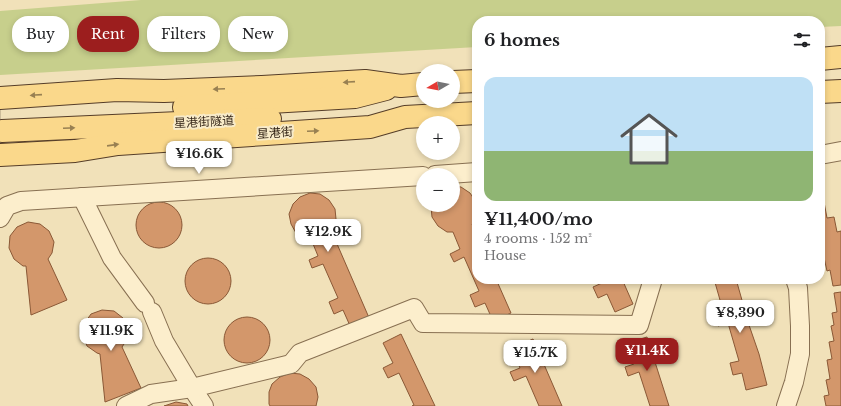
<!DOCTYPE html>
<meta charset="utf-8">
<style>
body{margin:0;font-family:"Libre Baskerville","Noto Sans SC",serif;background:#f2f2f2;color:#202124;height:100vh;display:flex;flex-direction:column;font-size:15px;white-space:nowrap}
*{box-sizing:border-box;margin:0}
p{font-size:13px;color:#757577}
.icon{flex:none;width:22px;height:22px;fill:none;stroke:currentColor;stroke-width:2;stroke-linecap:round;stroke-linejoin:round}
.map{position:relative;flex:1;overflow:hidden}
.side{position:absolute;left:472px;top:16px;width:353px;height:268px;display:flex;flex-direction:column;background:#fff;border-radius:16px;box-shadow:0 2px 6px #0003}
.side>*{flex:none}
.guide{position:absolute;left:12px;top:16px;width:380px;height:36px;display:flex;gap:8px}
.needle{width:26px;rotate:260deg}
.fabs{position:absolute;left:416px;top:64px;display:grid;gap:8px}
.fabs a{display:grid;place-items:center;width:44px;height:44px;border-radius:50%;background:#fff;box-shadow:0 2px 6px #0003;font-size:20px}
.price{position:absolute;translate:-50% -34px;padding:0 9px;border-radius:8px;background:#fff;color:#222;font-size:13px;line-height:26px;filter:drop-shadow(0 1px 2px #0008)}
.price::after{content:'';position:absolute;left:50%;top:24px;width:12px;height:9px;margin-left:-6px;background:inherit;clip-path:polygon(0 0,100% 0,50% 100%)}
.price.current{background:#9c1e1e;color:#fff}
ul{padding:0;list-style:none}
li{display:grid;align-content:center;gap:8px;height:212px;padding:0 12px}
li+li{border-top:1px solid #e0e0e0}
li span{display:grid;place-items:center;height:124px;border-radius:12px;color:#555}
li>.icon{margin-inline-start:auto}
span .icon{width:72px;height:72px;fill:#fffc;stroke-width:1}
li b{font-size:17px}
h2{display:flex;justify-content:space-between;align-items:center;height:48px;padding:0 12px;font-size:17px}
.chip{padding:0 14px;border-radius:16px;background:#fff;box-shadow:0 2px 6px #0003;font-size:14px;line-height:36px}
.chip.current{background:#9c1e1e;color:#fff}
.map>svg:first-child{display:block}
.green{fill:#c7cf8c}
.building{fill:#d3976b;stroke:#8a5836}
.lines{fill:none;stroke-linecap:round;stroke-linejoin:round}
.major-tunnel{stroke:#ccbc99;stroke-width:22;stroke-dasharray:22 11;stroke-linecap:butt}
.minor-casing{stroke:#887052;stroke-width:20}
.major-casing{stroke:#553d28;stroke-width:24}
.minor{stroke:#fceecc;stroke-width:18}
.major{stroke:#fad88b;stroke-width:22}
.oneway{fill:#988052}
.labels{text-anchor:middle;stroke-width:4;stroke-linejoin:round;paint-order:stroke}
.street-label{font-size:12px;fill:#362719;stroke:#f8ebc9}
</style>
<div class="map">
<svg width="841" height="406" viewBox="0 0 841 406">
<rect width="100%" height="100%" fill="#f1e1b9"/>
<path class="green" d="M141 0H841V26L820 27V21H477V47L0 75V11Z"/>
<g class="building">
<path d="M453 186 461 187 470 193 476 202 477 212 474 222 472 224 477 235V279H496L511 313 493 321 485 303 475 307 470 295 479 291 464 257 454 262 450 254 460 249 453 232H447L438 226 432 217 431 207V205H453Z"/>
<path d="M820 191 822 202H824L827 218 834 217 837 232 841 231V285L833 286 830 270 827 271 823 253 820 254Z"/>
<path d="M310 193 320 194 329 200 335 209 336 219 333 229 331 230 370 320 351 328 343 310 334 314 329 302 338 298 323 264 312 268 309 260 318 256 311 239H305L296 233 291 224 289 214 293 204 300 197Z"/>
<circle cx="159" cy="225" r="23"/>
<path d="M28 222 40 224 49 231 54 242 52 253 48 259 67 300 31 315 26 266H23L14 259 9 248 10 236 17 227Z"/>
<circle cx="208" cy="281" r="23"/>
<path d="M600 279H622L633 304 615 312 607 294 598 298 593 287 602 283Z"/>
<path d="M714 279H736L749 325 759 354 767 385 746 390 742 373 733 375 730 363 739 361 728 323 718 326 716 316 724 314Z"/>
<path d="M841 292V406H826L824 396 829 395 826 380 830 379 827 360 832 359 829 342 834 341 831 326 834 325 832 313 837 312 834 293Z"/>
<path d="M102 310 114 311 123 318 128 329 126 341 122 347 141 388 105 402 100 354 97 353 87 346 83 335 84 324 91 314Z"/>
<circle cx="247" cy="340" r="23"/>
<path d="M401 334 435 406H412L414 405 399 373 388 378 383 368 393 363 383 343Z"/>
<path d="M647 337 669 406H650L639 372 628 376 625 367 634 364 627 343Z"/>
<path d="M533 339 562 406H539L526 376 514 381 510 372 520 368 512 348Z"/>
<path d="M290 373 300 374 309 379 316 387 318 397 316 406H270L269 404V392L272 384 280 377Z"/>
<path d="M176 402 187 404 188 406H164Z"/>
</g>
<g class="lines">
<path class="major-tunnel" d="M0 117H1"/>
<defs>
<g id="minor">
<path d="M820 155 841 151"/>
<path d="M435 175 477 172"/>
<path d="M82 197 112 258 145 303"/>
<path d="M0 218 7 206 21 201 423 176"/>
<path d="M152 312 164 341 192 388 204 406"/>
<path d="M126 406 151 394 192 388 291 364 300 353 414 308 423 323 639 325 653 279"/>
<path d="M786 406 794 382 800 354V326L798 288 795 279"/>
</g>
<g id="major">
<path d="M820 59 841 57"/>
<path d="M453 82 477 81"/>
<path d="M820 92 841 91"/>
<path d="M0 98 117 90 164 91 262 87 365 81 401 86 423 84"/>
<path d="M184 107 355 97 386 89"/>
<path d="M2 131 270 119"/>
<path d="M0 155 75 151 118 144 266 134 370 127 405 117 477 113"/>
</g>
</defs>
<use href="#minor" class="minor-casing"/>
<use href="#major" class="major-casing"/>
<use href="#minor" class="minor"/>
<use href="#major" class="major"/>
</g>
<defs><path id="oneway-solid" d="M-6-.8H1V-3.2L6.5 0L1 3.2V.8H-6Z"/></defs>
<g class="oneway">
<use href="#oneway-solid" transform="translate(349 82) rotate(176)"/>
<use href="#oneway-solid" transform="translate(219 89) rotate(177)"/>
<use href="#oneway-solid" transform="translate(36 95) rotate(176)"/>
<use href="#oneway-solid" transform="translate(69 128) rotate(-3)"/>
<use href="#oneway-solid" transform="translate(313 131) rotate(-3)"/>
<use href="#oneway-solid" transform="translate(113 145) rotate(-8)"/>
</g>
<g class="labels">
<g class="street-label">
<text transform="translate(204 122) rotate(-3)" y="4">星港街隧道</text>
<text transform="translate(275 133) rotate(-4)" y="4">星港街</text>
</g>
</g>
</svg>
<div class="fabs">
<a><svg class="needle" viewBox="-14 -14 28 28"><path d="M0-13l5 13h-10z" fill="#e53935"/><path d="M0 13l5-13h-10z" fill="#757577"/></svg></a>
<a>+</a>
<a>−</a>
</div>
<b class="price" style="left:199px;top:175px">¥16.6K</b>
<b class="price" style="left:328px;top:253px">¥12.9K</b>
<b class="price" style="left:740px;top:334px">¥8,390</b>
<b class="price" style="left:111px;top:352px">¥11.9K</b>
<b class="price current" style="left:647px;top:372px">¥11.4K</b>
<b class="price" style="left:535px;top:374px">¥15.7K</b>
<div class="guide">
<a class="chip">Buy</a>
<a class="chip current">Rent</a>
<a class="chip">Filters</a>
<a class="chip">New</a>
</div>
<section class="side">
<h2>6 homes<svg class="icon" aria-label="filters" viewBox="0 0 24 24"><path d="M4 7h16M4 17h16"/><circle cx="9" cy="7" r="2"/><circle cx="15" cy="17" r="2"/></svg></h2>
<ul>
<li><span style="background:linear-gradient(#bfe0f5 60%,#8fb573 0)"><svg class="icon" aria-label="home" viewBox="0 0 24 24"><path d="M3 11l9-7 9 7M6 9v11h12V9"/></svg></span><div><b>¥11,400/mo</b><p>4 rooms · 152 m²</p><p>House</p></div></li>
</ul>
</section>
</div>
